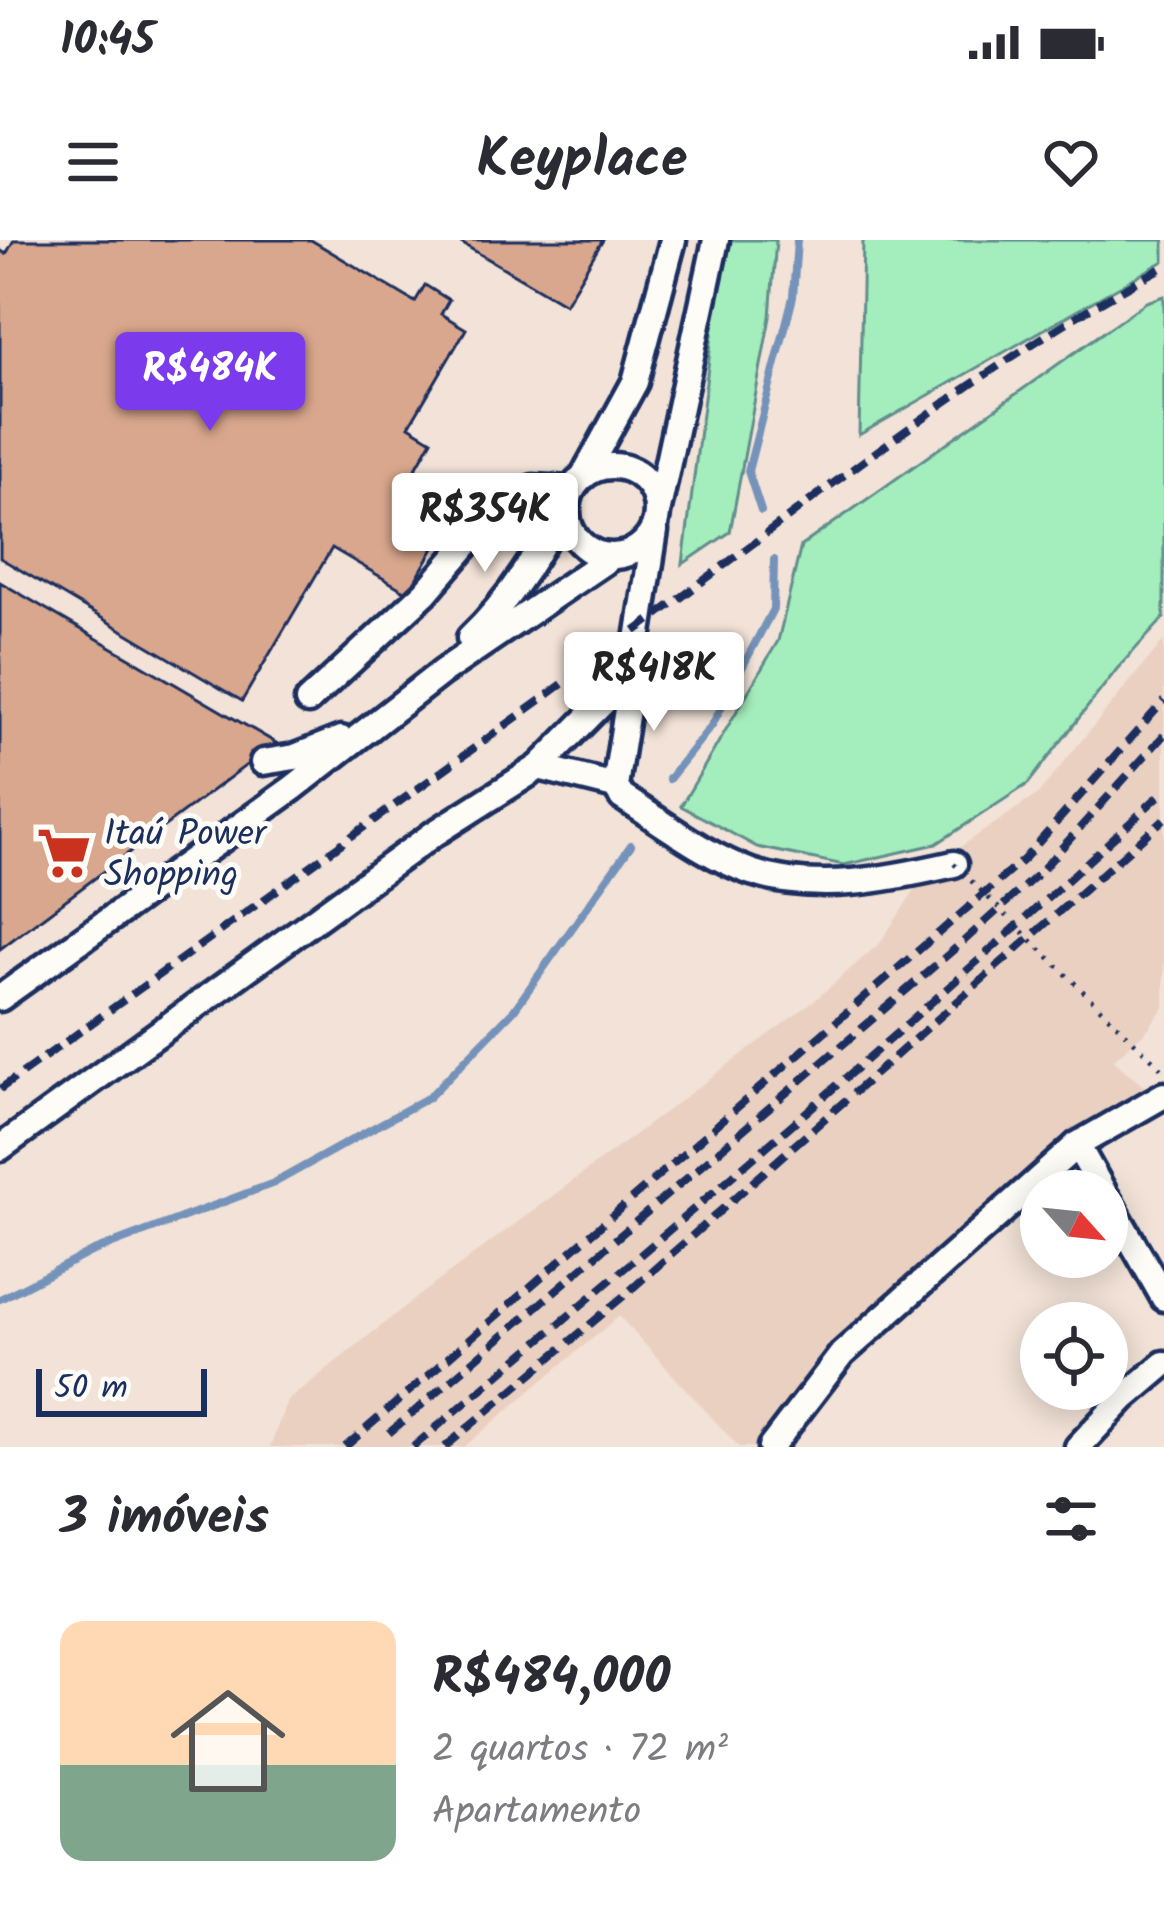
<!DOCTYPE html>
<html lang="pt">
<meta charset="utf-8">
<style>
body{margin:0;font-family:Kalam,sans-serif;background:#f7f7f7;color:#2b2b33;height:100vh;display:flex;flex-direction:column;font-size:45px;white-space:nowrap}
*{box-sizing:border-box;margin:0}
p{font-size:39px;color:#7c7c81}
.icon{flex:none;width:66px;height:66px;fill:none;stroke:currentColor;stroke-width:2;stroke-linecap:round;stroke-linejoin:round}
.map{position:relative;height:1207px;overflow:hidden}
.drawer{display:flex;flex-direction:column;background:#fff;flex:1}
.drawer>*{flex:none}
.needle{width:78px;rotate:117deg}
.controls{position:absolute;left:1020px;top:930px;display:grid;gap:24px}
.controls a{display:grid;place-items:center;width:108px;height:108px;border-radius:50%;background:#fff;box-shadow:0 6px 30px #0003;font-size:60px}
.scale{position:absolute;left:36px;bottom:30px;width:171px;box-sizing:border-box;padding-left:12px;border:6px solid #1b2f5e;border-top:0;font-size:33px;line-height:42px;white-space:nowrap;color:#1b2f5e;-webkit-text-stroke:9px #fdfcf7;paint-order:stroke}
.price{position:absolute;translate:-50% -102px;padding:0 27px;border-radius:12px;background:#fff;color:#222;font-size:39px;line-height:78px;filter:drop-shadow(0 3px 6px #0008)}
.price::after{content:'';position:absolute;left:50%;top:72px;width:36px;height:27px;margin-left:-18px;background:inherit;clip-path:polygon(0 0,100% 0,50% 100%)}
.price.selected{background:#7c3aed;color:#fff}
ul{padding:0;list-style:none}
li{display:flex;align-items:center;gap:36px;height:300px;padding:0 60px}
li+li{border-top:3px solid #e1e1e2}
li span{display:grid;place-items:center;flex:none;width:336px;height:240px;border-radius:24px;color:#555}
li>.icon{margin-inline-start:auto}
span .icon{width:144px;height:144px;fill:#fffc;stroke-width:1}
li b{font-size:51px}
h2{display:flex;justify-content:space-between;align-items:center;height:144px;padding:0 60px;font-size:51px}
.status{display:flex;justify-content:space-between;align-items:center;height:84px;padding:0 60px;background:#fff;direction:ltr}
.status svg{height:33px;fill:currentColor}
header{display:flex;justify-content:space-between;align-items:center;height:156px;padding:0 60px;background:#fff;font-size:54px;font-weight:700}
.map>svg:first-child{display:block}
.built{fill:#ead0c1}
.green{fill:#a4edbc;stroke:#608e8d;stroke-width:3}
.lines{fill:none;stroke-linecap:round;stroke-linejoin:round}
.stream{stroke:#7493ba;stroke-width:8}
.building{fill:#d9a78d;stroke:#1b2f5e;stroke-width:3}
.minor-casing{stroke:#1b2f5e;stroke-width:33}
.minor{stroke:#fdfcf7;stroke-width:24}
.rail{stroke:#1b2f5e;stroke-width:8;stroke-dasharray:18 9;stroke-linecap:butt}
.path-bridge{stroke:#1b2f5e;stroke-width:4.5;stroke-dasharray:3 9;stroke-linecap:butt}
.labels{text-anchor:middle;stroke-width:10;stroke-linejoin:round;paint-order:stroke}
.poi-label{font-size:36px;fill:#1b2f5e;stroke:#fdfcf7;text-anchor:start}
</style>
<div class="status"><b>10:45</b><svg viewBox="0 0 49 12"><path d="M0 12V9h3v3zM5 12V6h3v6zM10 12V3h3v9zM15 12V0h3v12zM26 1h20v11H26zM47 4h2v5h-2z"/></svg></div>
<header><svg class="icon" aria-label="menu" viewBox="0 0 24 24"><path d="M4 6h16M4 12h16M4 18h16"/></svg>Keyplace<svg class="icon" aria-label="heart" viewBox="0 0 24 24"><path d="M12 20l-8-8c-3-5 5-10 8-4 3-6 11-1 8 4z"/></svg></header>
<div class="map">
<svg width="1164" height="1207" viewBox="0 0 1164 1207">
<rect width="100%" height="100%" fill="#f2e2d7"/>
<filter id="ink" filterUnits="userSpaceOnUse"><feTurbulence type="fractalNoise" baseFrequency=".00833" numOctaves="2"/><feDisplacementMap in="SourceGraphic" scale="24" xChannelSelector="R" yChannelSelector="G"/><feConvolveMatrix kernelMatrix="1 2 1 2 8 2 1 2 1" color-interpolation-filters="sRGB"/></filter>
<g filter="url(#ink)">
<path class="built" d="M1164 400V767L1146 791 1113 820 1149 851 831 1101 753 1207H739L619 1076 464 1207H270L287 1161 416 1058 815 760 880 703 921 641 953 612 1038 554Z"/>
<g class="green">
<path d="M724 0H776L770 77 730 292 683 324Z"/>
<path d="M863 0H1164V21L859 195Z"/>
<path d="M1164 56V378L1117 429 1028 544 936 604 844 625 757 607 681 566 778 401 801 306 1146 62Z"/>
</g>
<g class="lines">
<g class="stream">
<path d="M761 271 748 231 793 57 797 0"/>
<path d="M669 539 712 485 773 369 774 320"/>
<path d="M0 1059 91 1012 274 943 429 857 514 770 631 605"/>
</g>
</g>
<g class="building">
<path d="M14 0H311L415 62 425 45 449 60 441 74 466 89 409 186 432 200 404 249 452 277 408 353 332 308 242 461 0 318V10L6 14Z"/>
<path d="M456 0H603L565 64Z"/>
<path d="M0 342 276 503 0 709Z"/>
</g>
<g class="lines">
<defs>
<g id="minor">
<circle cx="612" cy="271" r="45"/>
<path d="M584 235 635 142 673 0"/>
<path d="M658 269 716 0"/>
<path d="M470 398C511 359 540 310 567 261"/>
<path d="M308 461 425 353 502 264 533 248 571 250"/>
<path d="M263 522 295 517 341 499"/>
<path d="M539 527 615 546 622 557C662 582 706 616 751 632 817 654 888 639 954 624"/>
<path d="M615 546 655 291"/>
<path d="M0 758 293 548 442 432 611 317"/>
<path d="M1077 905 1103 951"/>
<path d="M0 908 432 595 539 527 633 432"/>
<path d="M1107 958 1164 1058"/>
<path d="M771 1207 842 1114 1077 905 1164 855"/>
<path d="M1078 1207 1124 1158 1164 1124"/>
</g>
</defs>
<use href="#minor" class="minor-casing"/>
<use href="#minor" class="minor"/>
<g class="rail">
<path d="M0 849C214 695 428 542 641 387 812 262 976 126 1164 27"/>
<path d="M389 1193 965 700 1039 633 1164 495"/>
<path d="M345 1207 1024 619 1164 461"/>
<path d="M413 1207C667 993 921 778 1164 551"/>
<path d="M445 1207 626 1054 1164 579"/>
</g>
<path class="path-bridge" d="M954 624 1162 829"/>
</g>
</g>
<defs>
<symbol id="supermarket-bare" viewBox="-9 -9 18 18"><path d="M-6-5.5h2.5l.6 2H6L4.5 2H-2.5L-4.4-4H-6ZM-1.5 3.2a1.3 1.3 0 1 0 .1 0ZM3 3.2a1.3 1.3 0 1 0 .1 0Z" fill="#c8321e" stroke="#fdfcf7" stroke-width="2.5" paint-order="stroke"/></symbol>
</defs>
<g fill-rule="evenodd">
<use href="#supermarket-bare" x="26" y="575" width="76" height="76"/>
</g>
<g class="labels">
<g class="poi-label">
<text x="104" y="605">Itaú Power<tspan x="104" dy="41">Shopping</tspan></text>
</g>
</g>
</svg>
<div class="controls">
<a><svg class="needle" viewBox="-14 -14 28 28"><path d="M0-13l5 13h-10z" fill="#e53935"/><path d="M0 13l5-13h-10z" fill="#7c7c81"/></svg></a>
<a><svg class="icon" aria-label="locate" viewBox="0 0 24 24"><circle cx="12" cy="12" r="6"/><path d="M12 2v4M12 18v4M2 12h4M18 12h4"/></svg></a>
</div>
<div class="scale">50 m</div>
<b class="price selected" style="left:210px;top:194px">R$484K</b>
<b class="price" style="left:485px;top:335px">R$354K</b>
<b class="price" style="left:654px;top:494px">R$418K</b>
</div>
<section class="drawer">
<h2>3 imóveis<svg class="icon" aria-label="filters" viewBox="0 0 24 24"><path d="M4 7h16M4 17h16"/><circle cx="9" cy="7" r="2"/><circle cx="15" cy="17" r="2"/></svg></h2>
<ul>
<li><span style="background:linear-gradient(#ffd9b3 60%,#7fa58c 0)"><svg class="icon" aria-label="home" viewBox="0 0 24 24"><path d="M3 11l9-7 9 7M6 9v11h12V9"/></svg></span><div><b>R$484,000</b><p>2 quartos · 72 m²</p><p>Apartamento</p></div></li>
</ul>
</section>
